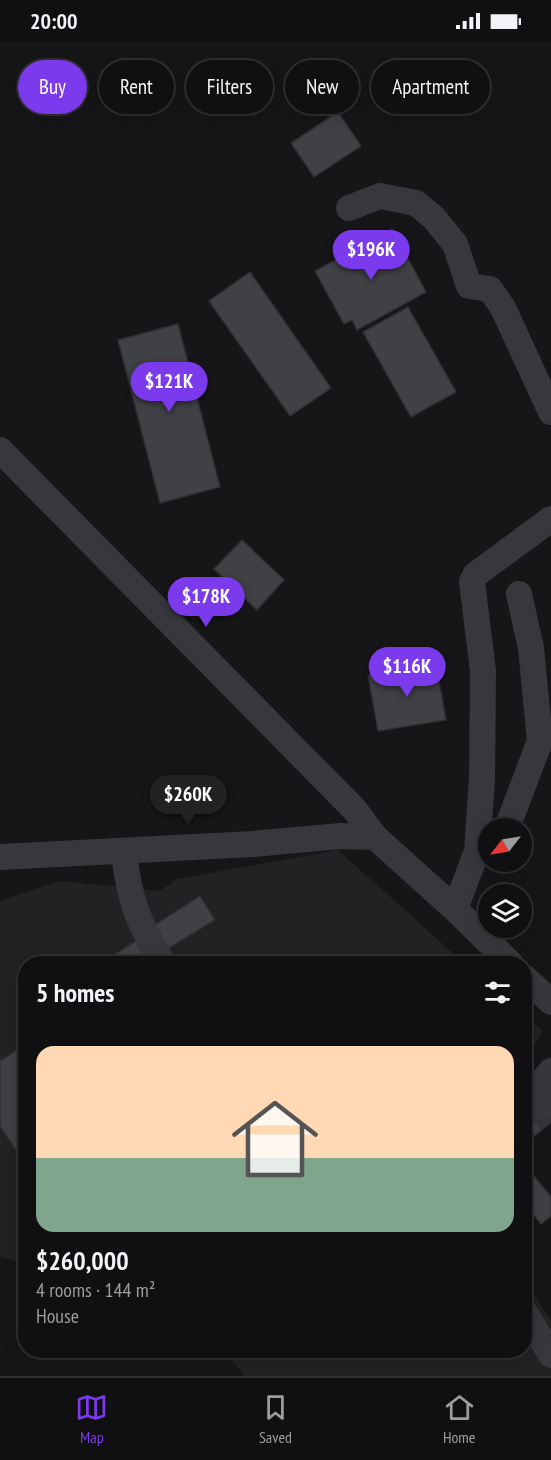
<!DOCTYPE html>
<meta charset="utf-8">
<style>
body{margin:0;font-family:"PT Sans Narrow",sans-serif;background:#1e1e20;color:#f1f3f6;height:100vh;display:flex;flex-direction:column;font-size:22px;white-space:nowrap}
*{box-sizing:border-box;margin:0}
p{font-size:20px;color:#9c9d9f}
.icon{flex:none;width:33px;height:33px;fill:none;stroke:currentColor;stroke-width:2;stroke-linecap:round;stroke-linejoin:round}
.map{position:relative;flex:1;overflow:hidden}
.details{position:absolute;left:18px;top:914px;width:514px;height:402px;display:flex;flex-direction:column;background:#101012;border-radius:24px;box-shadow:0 3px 15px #0003,0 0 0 2px #303032}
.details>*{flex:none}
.banner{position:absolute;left:18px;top:18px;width:516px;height:54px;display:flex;gap:12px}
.needle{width:39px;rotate:239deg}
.fabs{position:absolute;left:478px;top:776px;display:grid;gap:12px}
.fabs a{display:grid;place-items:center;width:54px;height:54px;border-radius:50%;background:#101012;box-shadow:0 3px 15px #0003,0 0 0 2px #303032;font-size:30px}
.price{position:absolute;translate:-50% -51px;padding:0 14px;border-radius:21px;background:#7c3aed;color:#fff;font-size:20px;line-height:39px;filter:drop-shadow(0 2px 3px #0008)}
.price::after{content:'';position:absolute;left:50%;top:36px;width:18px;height:14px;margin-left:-9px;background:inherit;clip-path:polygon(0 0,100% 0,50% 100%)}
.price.active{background:#222;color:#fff}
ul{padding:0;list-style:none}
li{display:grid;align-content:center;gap:12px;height:318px;padding:0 18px}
li span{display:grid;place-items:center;height:186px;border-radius:18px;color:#555}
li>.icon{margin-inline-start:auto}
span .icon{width:108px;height:108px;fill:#fffc;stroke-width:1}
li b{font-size:26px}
h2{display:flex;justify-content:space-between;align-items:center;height:72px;padding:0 18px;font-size:26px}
.tag{padding:0 21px;border-radius:27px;background:#101012;box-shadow:0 3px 15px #0003,0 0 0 2px #303032;font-size:21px;line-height:54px}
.tag.active{background:#7c3aed;color:#fff}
.status{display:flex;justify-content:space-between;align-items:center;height:42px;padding:0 30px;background:#101012;direction:ltr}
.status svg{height:16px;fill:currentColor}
.tab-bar{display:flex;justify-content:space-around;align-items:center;height:84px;border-top:2px solid #303032;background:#101012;font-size:16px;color:#9c9d9f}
.tab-bar a{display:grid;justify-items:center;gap:3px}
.tab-bar .active{color:#7c3aed}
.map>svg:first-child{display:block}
.built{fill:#222225}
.building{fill:#404145;stroke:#303034;stroke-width:1.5}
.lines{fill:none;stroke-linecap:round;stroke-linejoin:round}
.minor-tunnel{stroke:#333438;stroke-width:26;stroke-dasharray:26 13;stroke-linecap:butt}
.minor{stroke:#37383d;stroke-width:26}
</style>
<div class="status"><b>20:00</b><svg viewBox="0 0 49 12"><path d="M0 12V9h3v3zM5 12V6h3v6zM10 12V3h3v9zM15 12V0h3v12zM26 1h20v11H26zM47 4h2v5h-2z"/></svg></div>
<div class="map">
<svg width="551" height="1334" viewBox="0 0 551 1334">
<rect width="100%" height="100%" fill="#161618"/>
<g class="built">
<path d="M338 808 464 921H26L25 1223 0 1214V859L60 839 160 849 177 837Z"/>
<path d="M525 974 543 989 525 1017Z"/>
<path d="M525 1238 551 1279V1334H244L224 1308H525Z"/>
</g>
<g class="building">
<path d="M338 70 361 104 314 135 291 101Z"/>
<path d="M392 187 426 250 357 288 352 278 344 282 315 229Z"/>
<path d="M250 230 331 346 290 374 209 259Z"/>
<path d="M408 265 456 350 411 375 363 290Z"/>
<path d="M178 282 220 445 160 461 118 298Z"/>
<path d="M242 498 284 538 257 568 214 527Z"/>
<path d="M436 622 446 678 378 689 368 633Z"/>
<path d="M200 854 215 878 167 907 153 884Z"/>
<path d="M136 899 148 919 105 921 104 919Z"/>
<path d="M26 1002V1123L0 1084V1019Z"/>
<path d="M551 1055V1080L525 1102V1076Z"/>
<path d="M530 1129 551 1155V1174L541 1182 525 1162V1133Z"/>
</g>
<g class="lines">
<path class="minor-tunnel" d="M539 1065 551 1079"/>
<g class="minor">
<path d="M349 166 380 154 416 161 434 176 455 202 469 244 490 247 503 266 551 370"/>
<path d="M0 408 355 768 375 795 455 867 510 921"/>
<path d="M507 786 540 699 531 606 519 552"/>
<path d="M124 810C129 857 138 881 163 921"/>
<path d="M0 815 253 802 340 794 375 795"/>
<path d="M455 867 477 809 482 737 483 629 472 540 475 533 551 477"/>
<path d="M525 936 551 960"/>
<path d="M539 1065 542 1040 551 1029"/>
<path d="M525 1271 551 1313"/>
</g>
</g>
</svg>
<div class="fabs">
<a><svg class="needle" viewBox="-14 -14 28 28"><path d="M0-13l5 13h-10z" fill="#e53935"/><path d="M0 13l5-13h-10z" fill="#9c9d9f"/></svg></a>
<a><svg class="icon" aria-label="layers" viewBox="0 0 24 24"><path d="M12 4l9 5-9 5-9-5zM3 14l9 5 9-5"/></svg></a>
</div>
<b class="price" style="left:371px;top:239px">$196K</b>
<b class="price" style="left:169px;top:371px">$121K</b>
<b class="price" style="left:206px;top:586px">$178K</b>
<b class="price" style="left:407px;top:656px">$116K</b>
<b class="price active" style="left:188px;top:784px">$260K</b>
<div class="banner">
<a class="tag active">Buy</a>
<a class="tag">Rent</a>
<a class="tag">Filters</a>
<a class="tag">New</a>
<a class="tag">Apartment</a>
</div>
<section class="details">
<h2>5 homes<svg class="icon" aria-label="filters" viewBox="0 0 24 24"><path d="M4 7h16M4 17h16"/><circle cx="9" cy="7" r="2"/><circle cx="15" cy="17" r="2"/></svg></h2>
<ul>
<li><span style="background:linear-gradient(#ffd9b3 60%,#7fa58c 0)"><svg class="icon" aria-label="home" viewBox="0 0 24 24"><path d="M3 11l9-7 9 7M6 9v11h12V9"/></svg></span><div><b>$260,000</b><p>4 rooms · 144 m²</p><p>House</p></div></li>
</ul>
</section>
</div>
<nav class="tab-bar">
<a class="active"><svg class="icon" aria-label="map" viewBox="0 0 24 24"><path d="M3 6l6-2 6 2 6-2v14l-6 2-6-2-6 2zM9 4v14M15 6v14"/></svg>Map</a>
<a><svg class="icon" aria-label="saved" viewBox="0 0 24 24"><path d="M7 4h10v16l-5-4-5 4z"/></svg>Saved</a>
<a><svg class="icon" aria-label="home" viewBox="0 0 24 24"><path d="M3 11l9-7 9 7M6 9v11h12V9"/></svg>Home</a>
</nav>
